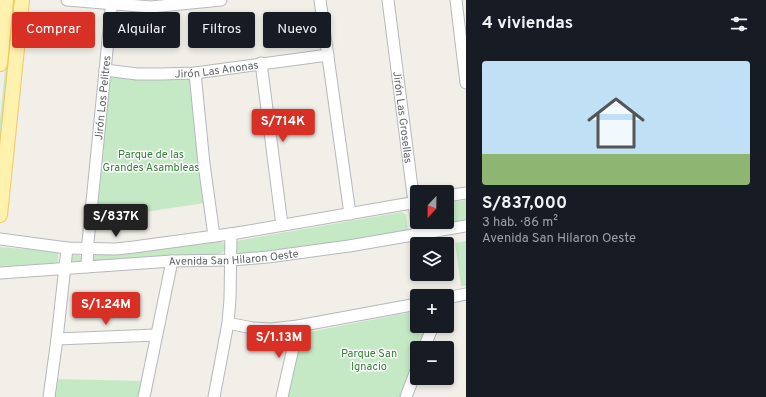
<!DOCTYPE html>
<html lang="es">
<meta charset="utf-8">
<style>
body{margin:0;font-family:Overpass,sans-serif;background:#20242c;color:#f1f3f6;height:100vh;display:flex;flex-direction:column;font-size:15px;white-space:nowrap}
*{box-sizing:border-box;margin:0}
p{font-size:13px;color:#9ea1a6}
.icon{flex:none;width:22px;height:22px;fill:none;stroke:currentColor;stroke-width:2;stroke-linecap:round;stroke-linejoin:round}
.map{position:relative;flex:1;overflow:hidden}
.details{display:flex;flex-direction:column;background:#171b24;width:300px}
.details>*{flex:none}
.top-card{position:absolute;left:12px;top:12px;width:380px;height:36px;display:flex;gap:8px}
.needle{width:26px;rotate:202deg}
.buttons{position:absolute;left:410px;top:185px;display:grid;gap:8px}
.buttons a{display:grid;place-items:center;width:44px;height:44px;border-radius:4px;background:#171b24;box-shadow:0 2px 6px #0003;font-size:20px}
.price{position:absolute;translate:-50% -34px;padding:0 9px;border-radius:4px;background:#d93025;color:#fff;font-size:13px;line-height:26px;filter:drop-shadow(0 1px 2px #0008)}
.price::after{content:'';position:absolute;left:50%;top:24px;width:12px;height:9px;margin-left:-6px;background:inherit;clip-path:polygon(0 0,100% 0,50% 100%)}
.price.on{background:#222;color:#fff}
ul{padding:0;list-style:none}
li{display:grid;align-content:center;gap:8px;height:212px;padding:0 16px}
li span{display:grid;place-items:center;height:124px;border-radius:4px;color:#555}
li>.icon{margin-inline-start:auto}
span .icon{width:72px;height:72px;fill:#fffc;stroke-width:1}
li b{font-size:17px}
h2{display:flex;justify-content:space-between;align-items:center;height:48px;padding:0 16px;font-size:17px}
.chip{padding:0 14px;border-radius:4px;background:#171b24;box-shadow:0 2px 6px #0003;font-size:14px;line-height:36px}
.chip.on{background:#d93025;color:#fff}
main{display:flex;flex:1;min-height:0}
.map>svg:first-child{display:block}
.green{fill:#c5e8c5}
.lines{fill:none;stroke-linecap:round;stroke-linejoin:round}
.minor-casing{stroke:#b5b8bc;stroke-width:13}
.major-casing{stroke:#f2c960;stroke-width:16}
.minor{stroke:#fff;stroke-width:11}
.major{stroke:#fff2af;stroke-width:14}
.labels{text-anchor:middle;stroke-width:3;stroke-linejoin:round;paint-order:stroke}
.street-label{font-size:11px;fill:#5f6368;stroke:#fff}
.park-label{font-size:11px;fill:#348238;stroke:#fff}
</style>
<main>
<div class="map">
<svg width="466" height="397" viewBox="0 0 466 397">
<rect width="100%" height="100%" fill="#f1efe8"/>
<g class="green">
<path d="M12 0H20L0 185V121Z"/>
<path d="M108 75 192 76 205 203 117 216 95 214Z"/>
<path d="M466 200V223L427 230 422 222H447V203Z"/>
<path d="M402 212 406 215 408 231 405 234 237 256 235 254 236 241Z"/>
<path d="M215 241 224 243 226 249 223 252 218 254 91 263 92 255H107Z"/>
<path d="M466 241V286H461L455 243Z"/>
<path d="M0 247 58 252V265L0 270Z"/>
<path d="M70 255H79L81 257V262L70 265Z"/>
<path d="M417 311V326H427L419 348H417V354L401 397H286L299 334Z"/>
<path d="M55 379 143 381 140 397H53Z"/>
</g>
<g class="lines">
<defs>
<g id="minor">
<path d="M67 0 151 7 221 0"/>
<path d="M320 0 350 214"/>
<path id="s1" d="M388 0 418 234"/>
<path d="M456 0 466 83"/>
<path d="M261 63 282 225"/>
<path id="s2" d="M105 70 137 74H162L195 73 328 55"/>
<path d="M195 73 204 164 214 236"/>
<path d="M447 196 466 193"/>
<path d="M0 239 67 248 116 249 134 247 237 233 417 202"/>
<path id="s3" d="M87 267 88 242 112 0"/>
<path id="s4" d="M0 273 172 261 232 260 268 257 349 246 466 226"/>
<path d="M447 298 466 294"/>
<path d="M228 323 252 328 271 329 298 326 417 304"/>
<path d="M57 339 156 335"/>
<path d="M424 348 433 326"/>
<path d="M49 397 57 339 67 248"/>
<path d="M144 397 172 261"/>
<path d="M214 397 228 323 230 299 231 234"/>
<path d="M282 397 298 326"/>
<path d="M406 397 417 368"/>
</g>
<g id="major">
<path d="M0 64 6 0"/>
<path d="M0 215 22 0"/>
</g>
</defs>
<use href="#minor" class="minor-casing"/>
<use href="#major" class="major-casing"/>
<use href="#minor" class="minor"/>
<use href="#major" class="major"/>
</g>
<g class="labels">
<g class="street-label">
<text dy="4" stroke="none"><textPath href="#s2" startOffset="112">Jirón Las Anonas</textPath></text>
<text dy="4" stroke="none"><textPath href="#s3" startOffset="170">Jirón Los Pelitres</textPath></text>
<text dy="4" stroke="none"><textPath href="#s1" startOffset="118">Jirón Las Grosellas</textPath></text>
<text dy="4" stroke="none"><textPath href="#s4" startOffset="234">Avenida San Hilaron Oeste</textPath></text>
</g>
<g class="park-label">
<text x="151" y="158">Parque de las<tspan x="151" dy="13">Grandes Asambleas</tspan></text>
<text x="369" y="357">Parque San<tspan x="369" dy="13">Ignacio</tspan></text>
</g>
</g>
</svg>
<div class="buttons">
<a><svg class="needle" viewBox="-14 -14 28 28"><path d="M0-13l5 13h-10z" fill="#e53935"/><path d="M0 13l5-13h-10z" fill="#9ea1a6"/></svg></a>
<a><svg class="icon" aria-label="layers" viewBox="0 0 24 24"><path d="M12 4l9 5-9 5-9-5zM3 14l9 5 9-5"/></svg></a>
<a>+</a>
<a>−</a>
</div>
<b class="price" style="left:283px;top:143px">S/714K</b>
<b class="price on" style="left:116px;top:238px">S/837K</b>
<b class="price" style="left:106px;top:326px">S/1.24M</b>
<b class="price" style="left:279px;top:359px">S/1.13M</b>
<div class="top-card">
<a class="chip on">Comprar</a>
<a class="chip">Alquilar</a>
<a class="chip">Filtros</a>
<a class="chip">Nuevo</a>
</div>
</div>
<section class="details">
<h2>4 viviendas<svg class="icon" aria-label="filters" viewBox="0 0 24 24"><path d="M4 7h16M4 17h16"/><circle cx="9" cy="7" r="2"/><circle cx="15" cy="17" r="2"/></svg></h2>
<ul>
<li><span style="background:linear-gradient(#bfe0f5 75%,#8fb573 0)"><svg class="icon" aria-label="home" viewBox="0 0 24 24"><path d="M3 11l9-7 9 7M6 9v11h12V9"/></svg></span><div><b>S/837,000</b><p>3 hab. · 86 m²</p><p>Avenida San Hilaron Oeste</p></div></li>
</ul>
</section>
</main>
